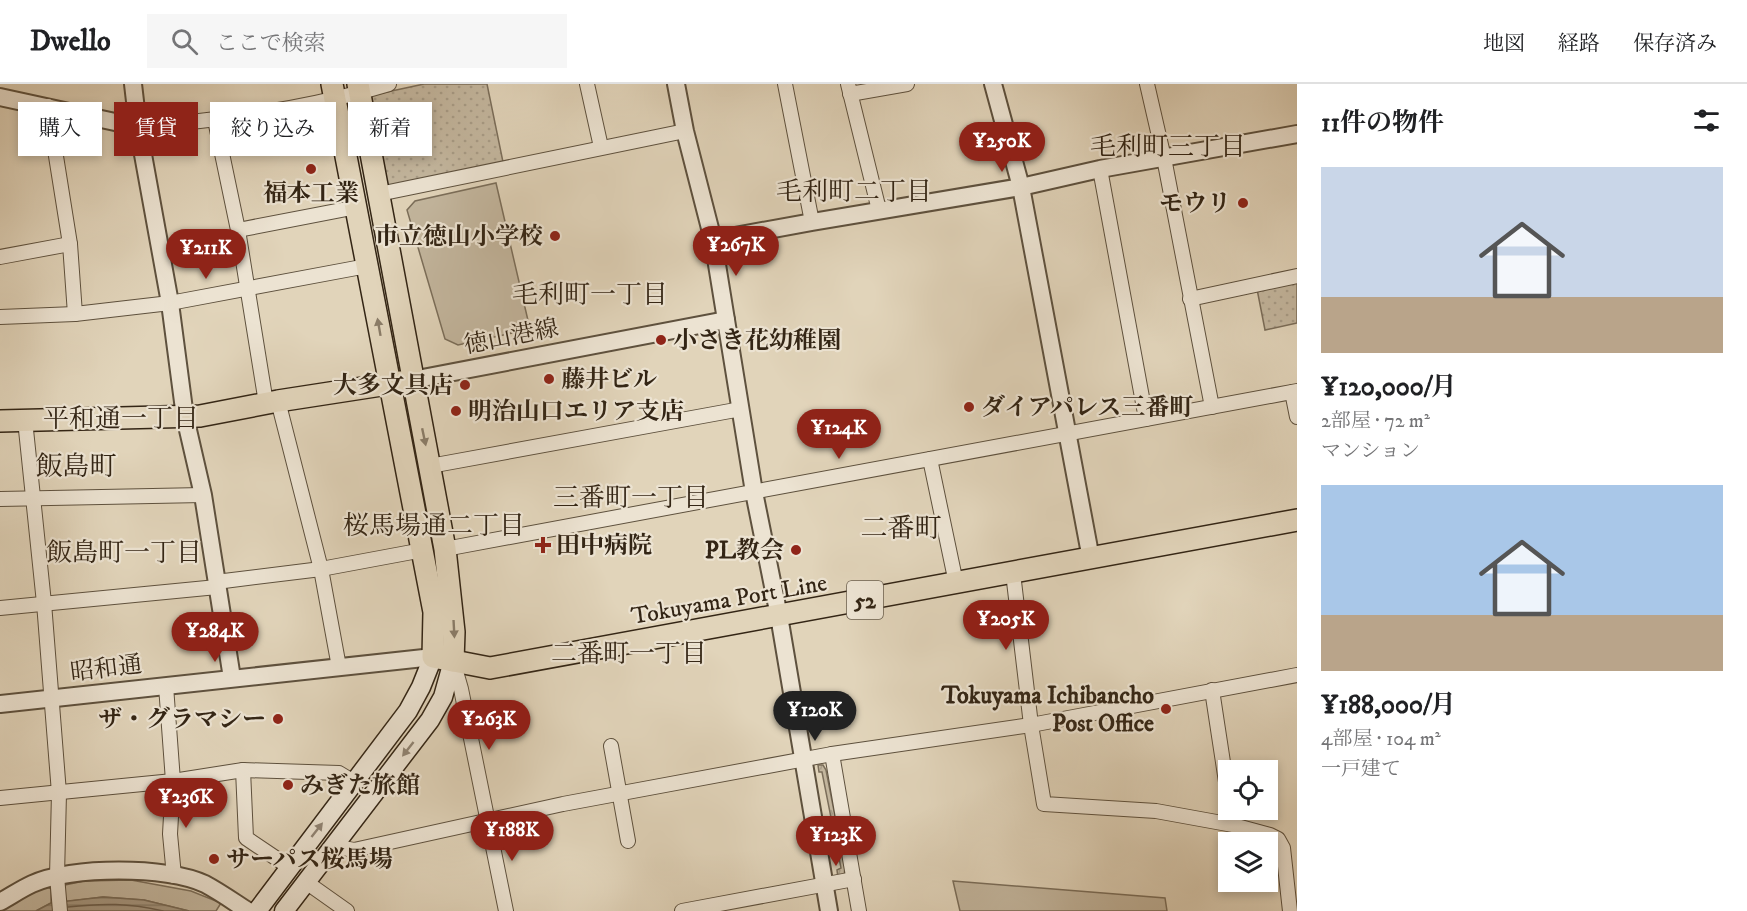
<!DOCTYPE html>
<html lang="ja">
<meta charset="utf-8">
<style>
body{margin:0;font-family:"IM FELL DW Pica","Noto Serif JP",serif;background:#f6f6f6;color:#202124;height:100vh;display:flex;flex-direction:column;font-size:22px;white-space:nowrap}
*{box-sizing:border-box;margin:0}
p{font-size:20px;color:#757577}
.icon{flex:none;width:33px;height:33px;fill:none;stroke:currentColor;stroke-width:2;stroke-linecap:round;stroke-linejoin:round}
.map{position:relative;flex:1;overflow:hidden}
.panel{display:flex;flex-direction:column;background:#fff;width:450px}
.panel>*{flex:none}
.banner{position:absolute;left:18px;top:18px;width:570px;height:54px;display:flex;gap:12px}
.tools{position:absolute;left:1218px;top:676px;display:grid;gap:12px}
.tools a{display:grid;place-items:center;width:60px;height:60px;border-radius:0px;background:#fff;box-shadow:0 3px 9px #0003;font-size:30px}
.price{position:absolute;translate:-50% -51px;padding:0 14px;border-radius:21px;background:#8f2418;color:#fff;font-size:20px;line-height:39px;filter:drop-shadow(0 2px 3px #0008)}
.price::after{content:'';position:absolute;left:50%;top:36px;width:18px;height:14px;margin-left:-9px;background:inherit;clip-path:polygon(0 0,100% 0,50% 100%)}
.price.current{background:#222;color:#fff}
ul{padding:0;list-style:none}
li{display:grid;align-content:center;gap:12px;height:318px;padding:0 24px}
li span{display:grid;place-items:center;height:186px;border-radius:0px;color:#555}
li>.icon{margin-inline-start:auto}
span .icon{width:108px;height:108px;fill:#fffc;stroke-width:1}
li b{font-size:26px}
h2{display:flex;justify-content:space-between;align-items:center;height:72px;padding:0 24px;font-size:26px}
.chip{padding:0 21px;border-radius:0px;background:#fff;box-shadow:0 3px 9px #0003;font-size:21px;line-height:54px}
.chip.current{background:#8f2418;color:#fff}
header{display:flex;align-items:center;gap:36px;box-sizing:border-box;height:84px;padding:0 30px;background:#fff;border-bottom:2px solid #e0e0e0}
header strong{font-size:28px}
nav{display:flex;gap:33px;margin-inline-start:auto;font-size:21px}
.search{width:420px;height:54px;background:#f6f6f6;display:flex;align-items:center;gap:15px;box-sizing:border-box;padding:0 21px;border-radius:0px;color:#757577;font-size:22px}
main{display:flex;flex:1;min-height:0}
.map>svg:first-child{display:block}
.grass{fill:url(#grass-tufts);stroke:#7b6e5a;stroke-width:1.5}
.park{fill:url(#park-dots);stroke:#7b6e5a;stroke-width:1.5}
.garden{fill:#c3b69e;stroke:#7b6e5a;stroke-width:1.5}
.water{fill:url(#water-rules);stroke:#786a56;stroke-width:1.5}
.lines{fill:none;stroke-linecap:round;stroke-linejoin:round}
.shore{stroke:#6c5e4c;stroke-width:1.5}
.minor-casing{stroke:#5e513e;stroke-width:16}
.tertiary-casing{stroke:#5e513e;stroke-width:20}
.secondary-casing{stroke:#332515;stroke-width:21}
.primary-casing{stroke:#332515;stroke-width:24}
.minor{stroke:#ece3d2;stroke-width:14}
.tertiary{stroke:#ece3d2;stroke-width:16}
.secondary{stroke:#ece3d2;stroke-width:18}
.primary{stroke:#e1d4ba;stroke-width:21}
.oneway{fill:#8a7c68}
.oneway2{fill:#908474}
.poi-dot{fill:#8f2418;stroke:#ece3d2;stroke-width:2}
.labels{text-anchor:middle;stroke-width:4.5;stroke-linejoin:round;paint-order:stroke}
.shield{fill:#ece3d2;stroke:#6a5e4e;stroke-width:1.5}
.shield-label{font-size:22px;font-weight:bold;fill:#332515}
.poi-label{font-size:24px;font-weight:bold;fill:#332515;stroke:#ece3d2;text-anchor:start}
.street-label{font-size:24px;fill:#332515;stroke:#ece3d2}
.neighbourhood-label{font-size:26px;fill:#332515;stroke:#ece3d2}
.quarter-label{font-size:27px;fill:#332515;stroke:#ece3d2}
</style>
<header>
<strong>Dwello</strong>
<div class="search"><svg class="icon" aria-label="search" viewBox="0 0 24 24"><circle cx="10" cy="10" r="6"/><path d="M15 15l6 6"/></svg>ここで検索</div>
<nav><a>地図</a><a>経路</a><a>保存済み</a></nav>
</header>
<main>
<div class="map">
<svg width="1297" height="827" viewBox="0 0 1297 827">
<defs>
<pattern id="grass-tufts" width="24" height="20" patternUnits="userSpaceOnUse" patternTransform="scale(1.5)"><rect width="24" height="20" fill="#c3b69e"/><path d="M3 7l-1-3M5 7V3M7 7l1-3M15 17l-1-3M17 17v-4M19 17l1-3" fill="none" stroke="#a89c87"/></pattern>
<pattern id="park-dots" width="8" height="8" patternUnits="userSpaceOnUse" patternTransform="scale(1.5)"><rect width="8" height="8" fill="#c3b69e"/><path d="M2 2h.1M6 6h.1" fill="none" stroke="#a89c87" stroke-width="1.8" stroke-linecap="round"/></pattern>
<pattern id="water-rules" width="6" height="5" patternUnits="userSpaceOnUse" patternTransform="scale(1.5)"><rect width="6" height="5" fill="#a69882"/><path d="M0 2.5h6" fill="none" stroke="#887c69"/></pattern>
</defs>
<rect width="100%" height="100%" fill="#e1d4ba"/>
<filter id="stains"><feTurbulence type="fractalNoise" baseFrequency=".00333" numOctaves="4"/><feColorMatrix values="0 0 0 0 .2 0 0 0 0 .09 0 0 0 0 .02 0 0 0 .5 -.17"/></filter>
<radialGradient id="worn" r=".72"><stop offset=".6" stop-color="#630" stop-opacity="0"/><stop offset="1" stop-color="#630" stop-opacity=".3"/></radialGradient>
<path class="grass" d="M818 681H823L826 686 845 783 844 792 838 794 837 786 841 784 822 688H819Z"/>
<g class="park">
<path d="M424 0H487L503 78 388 102 380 95 367 16 373 11Z"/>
<path d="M1297 196V239L1265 246 1257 205Z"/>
</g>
<g class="garden">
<path d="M496 99 530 245 458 261 445 255 407 126 415 117Z"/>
<path d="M131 796 191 807 221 819 216 827H189L144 816 103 813 62 818 65 801 84 797Z"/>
<path d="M953 797 1165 814 1167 827H960Z"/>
<path d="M46 802 51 805V819L36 827H0V824Z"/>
</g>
<path class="water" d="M103 813 144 816 189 827H36L51 819Z"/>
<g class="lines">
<path class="shore" d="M68 823C102 819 130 819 163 827"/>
<defs>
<g id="minor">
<path d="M587 0 601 63"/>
<path d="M785 0 812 138"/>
<path d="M848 0 879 126"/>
<path d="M1147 0 1164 74 1212 323"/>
<path d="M850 10 907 0"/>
<path d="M48 22 70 160 75 230"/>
<path d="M215 36 238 146 266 319"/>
<path d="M138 43C223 36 308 25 389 0"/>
<path d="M1100 85 1146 335"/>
<path d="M379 110 685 47"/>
<path d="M238 146 357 123"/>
<path d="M0 173 70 160"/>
<path d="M1190 215 1297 192"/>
<path d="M0 233 75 230 170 219 367 182"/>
<path d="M1292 308 1297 333"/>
<path d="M278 317 321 485 339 583"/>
<path d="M25 336 44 519 59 709 57 792 60 827"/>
<path d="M930 375 956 499"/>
<path d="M430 382 741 325"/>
<path d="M0 415 203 411"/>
<path d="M445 465 1297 307"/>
<path d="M1013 489 1031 641 1044 720 1156 727 1233 741 1270 751 1278 755 1283 764 1290 827"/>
<path d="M216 498 321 485 423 466"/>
<path d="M0 524 217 503"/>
<path d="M453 577 461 605 506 827"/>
<path d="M166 602 173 697 170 750 174 792"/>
<path d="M1212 606 1228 711"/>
<path d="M611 662 628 757"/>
<path d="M832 670 859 827"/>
<path d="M243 686 246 754 289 783"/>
<path d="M0 714 173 697 243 686 339 689 354 698"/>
<path d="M333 762 354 766 563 720 832 670 1031 641 1297 591"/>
<path d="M306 798 347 827"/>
<path d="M682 827 854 795"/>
</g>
<g id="tertiary">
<path d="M133 0 138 43 170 219 185 333 203 411 232 594"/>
<path d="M676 0 685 47 713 156 754 408 779 532 829 827"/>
<path d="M993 0 1021 103 1091 475"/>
<path d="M0 13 138 43"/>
<path d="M713 156 812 138 1021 103 1100 85 1297 50"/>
<path d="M412 296 726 236"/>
<path d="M0 620 433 573"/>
<path d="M0 818C11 812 21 805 32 800 71 782 167 782 205 800 220 808 234 818 248 827"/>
</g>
<g id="secondary">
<path d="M257 827 408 627 421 603 433 573"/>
<path d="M284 827 430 636 443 613 453 577"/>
</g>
<g id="primary">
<path d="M332 0 434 528 433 573 490 584 1297 436"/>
<path d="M358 0 445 465 454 548 453 577"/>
<path d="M0 337 200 332 278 317 401 298"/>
</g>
</defs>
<use href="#minor" class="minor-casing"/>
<use href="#tertiary" class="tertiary-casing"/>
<use href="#secondary" class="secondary-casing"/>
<use href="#primary" class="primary-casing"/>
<use href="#minor" class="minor"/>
<use href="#tertiary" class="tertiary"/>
<use href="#secondary" class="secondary"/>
<use href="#primary" class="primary"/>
</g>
<defs><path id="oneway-solid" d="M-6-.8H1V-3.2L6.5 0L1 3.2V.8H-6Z" transform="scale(1.5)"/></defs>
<g class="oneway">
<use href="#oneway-solid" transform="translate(379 243) rotate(-100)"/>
<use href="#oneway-solid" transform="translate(424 353) rotate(78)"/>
<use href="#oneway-solid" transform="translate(454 545) rotate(87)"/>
</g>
<g class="oneway2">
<use href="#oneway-solid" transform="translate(408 665) rotate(128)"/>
<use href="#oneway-solid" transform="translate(317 746) rotate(-52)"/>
</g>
<g class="poi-dot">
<circle cx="311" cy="85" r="6"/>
<circle cx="1243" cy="119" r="6"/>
<circle cx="555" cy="152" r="6"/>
<circle cx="661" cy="256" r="6"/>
<circle cx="549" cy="295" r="6"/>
<circle cx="465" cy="301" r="6"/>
<circle cx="969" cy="323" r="6"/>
<circle cx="456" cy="327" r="6"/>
<path d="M540 452h6v6h6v6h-6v6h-6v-6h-6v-6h6z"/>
<circle cx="796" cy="466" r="6"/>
<circle cx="1166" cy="625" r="6"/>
<circle cx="278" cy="635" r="6"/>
<circle cx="288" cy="701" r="6"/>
<circle cx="214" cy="775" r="6"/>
</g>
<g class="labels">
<rect class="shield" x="847" y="497" width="36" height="38" rx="4.5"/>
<g class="shield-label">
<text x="865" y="524">52</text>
</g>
<g class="poi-label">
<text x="311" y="117" text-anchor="middle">福本工業</text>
<text x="1231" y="127" text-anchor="end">モウリ</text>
<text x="543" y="160" text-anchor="end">市立徳山小学校</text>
<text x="673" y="264">小さき花幼稚園</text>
<text x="561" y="303">藤井ビル</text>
<text x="453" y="309" text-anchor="end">大多文具店</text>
<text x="981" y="331">ダイアパレス三番町</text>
<text x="468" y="335">明治山口エリア支店</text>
<text x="556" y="469">田中病院</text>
<text x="784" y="474" text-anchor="end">PL教会</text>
<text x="1154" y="619" text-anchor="end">Tokuyama Ichibancho<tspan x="1154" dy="28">Post Office</tspan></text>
<text x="266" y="643" text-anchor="end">ザ・グラマシー</text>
<text x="300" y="709">みぎた旅館</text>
<text x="226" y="783">サーパス桜馬場</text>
</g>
<g class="street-label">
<text transform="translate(511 252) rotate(-11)" y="8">徳山港線</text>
<text transform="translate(729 515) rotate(-10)" y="8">Tokuyama Port Line</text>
<text transform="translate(106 584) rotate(-7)" y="8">昭和通</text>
</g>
<g class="neighbourhood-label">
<text x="1168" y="71">毛利町三丁目</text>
<text x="854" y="116">毛利町二丁目</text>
<text x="590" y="219">毛利町一丁目</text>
<text x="121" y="343">平和通一丁目</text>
<text x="631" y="422">三番町一丁目</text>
<text x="434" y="450">桜馬場通二丁目</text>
<text x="124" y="477">飯島町一丁目</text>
<text x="629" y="578">二番町一丁目</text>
</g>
<g class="quarter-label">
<text x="76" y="391">飯島町</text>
<text x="901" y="453">二番町</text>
</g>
</g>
<rect width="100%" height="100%" filter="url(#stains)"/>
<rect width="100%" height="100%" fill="url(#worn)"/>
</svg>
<div class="tools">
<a><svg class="icon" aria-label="locate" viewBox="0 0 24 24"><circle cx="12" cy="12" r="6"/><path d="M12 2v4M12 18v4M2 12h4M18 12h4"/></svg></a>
<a><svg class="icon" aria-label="layers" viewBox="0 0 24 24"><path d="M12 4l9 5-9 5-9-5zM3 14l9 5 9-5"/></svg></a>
</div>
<b class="price" style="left:1002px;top:89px">¥250K</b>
<b class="price" style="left:736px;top:193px">¥267K</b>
<b class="price" style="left:206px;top:196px">¥211K</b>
<b class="price" style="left:839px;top:376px">¥124K</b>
<b class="price" style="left:1006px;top:567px">¥205K</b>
<b class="price" style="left:215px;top:579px">¥284K</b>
<b class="price current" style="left:815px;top:658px">¥120K</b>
<b class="price" style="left:489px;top:667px">¥263K</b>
<b class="price" style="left:186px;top:745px">¥236K</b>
<b class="price" style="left:512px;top:778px">¥188K</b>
<b class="price" style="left:836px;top:783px">¥123K</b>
<div class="banner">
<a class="chip">購入</a>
<a class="chip current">賃貸</a>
<a class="chip">絞り込み</a>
<a class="chip">新着</a>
</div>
</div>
<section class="panel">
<h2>11件の物件<svg class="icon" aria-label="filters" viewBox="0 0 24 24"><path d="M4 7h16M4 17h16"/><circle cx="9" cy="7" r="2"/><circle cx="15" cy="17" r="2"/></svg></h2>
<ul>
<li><span style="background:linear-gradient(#c9d6e8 70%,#b9a48a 0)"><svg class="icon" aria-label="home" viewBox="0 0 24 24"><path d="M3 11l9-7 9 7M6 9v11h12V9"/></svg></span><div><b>¥120,000/月</b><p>2部屋 · 72 m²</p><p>マンション</p></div></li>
<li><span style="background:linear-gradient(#a9c7e8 70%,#b9a48a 0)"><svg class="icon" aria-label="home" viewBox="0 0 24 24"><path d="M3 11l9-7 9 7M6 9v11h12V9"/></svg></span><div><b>¥188,000/月</b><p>4部屋 · 104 m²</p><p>一戸建て</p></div></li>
</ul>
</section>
</main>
